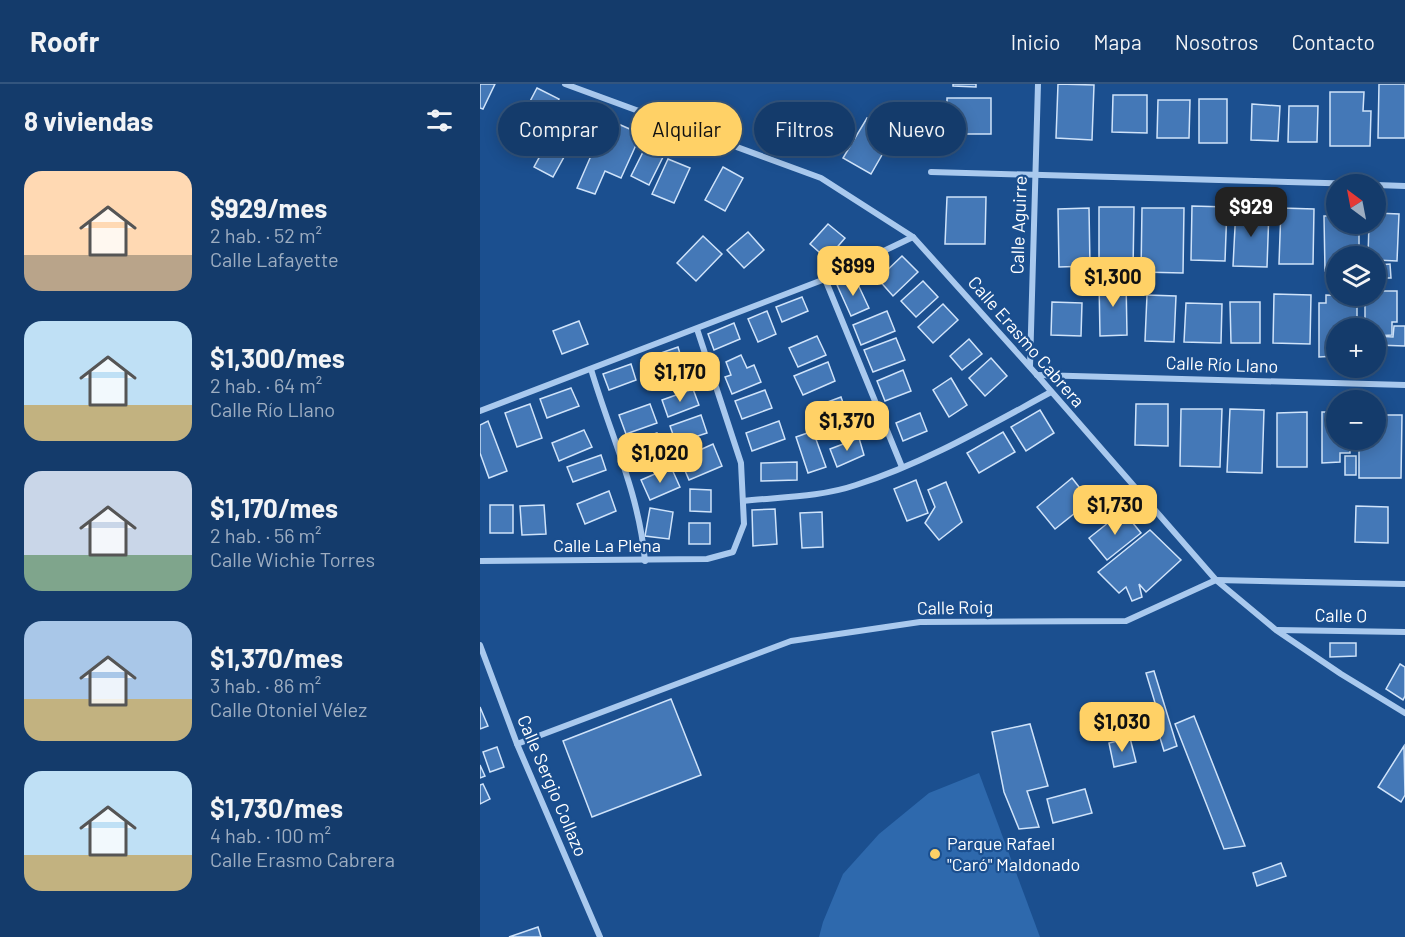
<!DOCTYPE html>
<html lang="es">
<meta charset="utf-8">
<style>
body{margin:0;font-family:Barlow,sans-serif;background:#214673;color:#f1f3f6;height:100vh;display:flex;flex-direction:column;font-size:22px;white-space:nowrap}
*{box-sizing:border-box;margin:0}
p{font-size:20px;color:#9dadc1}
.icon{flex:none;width:33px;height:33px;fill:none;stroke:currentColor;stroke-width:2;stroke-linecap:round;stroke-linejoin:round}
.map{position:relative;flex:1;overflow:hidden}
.sheet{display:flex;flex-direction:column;background:#143b6b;width:480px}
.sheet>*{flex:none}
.hud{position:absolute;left:18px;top:18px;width:570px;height:54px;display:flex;gap:12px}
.needle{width:39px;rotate:328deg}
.fabs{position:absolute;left:846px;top:90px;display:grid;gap:12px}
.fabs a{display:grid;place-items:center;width:60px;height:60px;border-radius:50%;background:#143b6b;box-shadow:0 3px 15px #0003,0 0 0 2px #33557e;font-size:30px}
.price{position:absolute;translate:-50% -51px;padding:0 14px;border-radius:12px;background:#ffd166;color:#111;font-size:20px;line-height:39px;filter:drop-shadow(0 2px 3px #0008)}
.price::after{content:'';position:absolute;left:50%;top:36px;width:18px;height:14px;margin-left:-9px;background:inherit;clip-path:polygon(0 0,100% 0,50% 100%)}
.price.selected{background:#222;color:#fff}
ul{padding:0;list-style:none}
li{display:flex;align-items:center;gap:18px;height:150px;padding:0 24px}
li span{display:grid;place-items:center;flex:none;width:168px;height:120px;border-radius:18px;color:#555}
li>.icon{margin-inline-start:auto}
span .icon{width:72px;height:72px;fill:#fffc;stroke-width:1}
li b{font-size:26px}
h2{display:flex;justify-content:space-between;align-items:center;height:72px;padding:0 24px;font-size:26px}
.chip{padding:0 21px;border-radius:27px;background:#143b6b;box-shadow:0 3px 15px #0003,0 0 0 2px #33557e;font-size:21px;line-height:54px}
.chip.selected{background:#ffd166;color:#111}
header{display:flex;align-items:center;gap:36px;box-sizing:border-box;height:84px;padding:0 30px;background:#143b6b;border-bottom:2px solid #33557e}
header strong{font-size:28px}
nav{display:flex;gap:33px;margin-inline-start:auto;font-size:21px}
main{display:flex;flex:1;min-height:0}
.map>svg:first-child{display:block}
.green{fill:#2e69ad}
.building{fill:#4478b7;stroke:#cfe3fa;stroke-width:1.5}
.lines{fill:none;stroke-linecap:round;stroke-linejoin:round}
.minor{stroke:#a9c9ee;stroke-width:6}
.poi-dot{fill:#ffd166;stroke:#1b4f8f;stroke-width:2}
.labels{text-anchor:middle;stroke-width:4.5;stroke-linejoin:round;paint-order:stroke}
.street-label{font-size:18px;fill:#fff;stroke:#1b4f8f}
.poi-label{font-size:18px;fill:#fff;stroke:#1b4f8f;text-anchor:start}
</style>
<header>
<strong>Roofr</strong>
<nav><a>Inicio</a><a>Mapa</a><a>Nosotros</a><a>Contacto</a></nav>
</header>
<main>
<section class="sheet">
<h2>8 viviendas<svg class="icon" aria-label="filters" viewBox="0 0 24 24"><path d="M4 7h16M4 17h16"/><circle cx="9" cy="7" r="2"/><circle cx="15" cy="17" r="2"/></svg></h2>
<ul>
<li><span style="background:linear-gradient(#ffd9b3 70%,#b9a48a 0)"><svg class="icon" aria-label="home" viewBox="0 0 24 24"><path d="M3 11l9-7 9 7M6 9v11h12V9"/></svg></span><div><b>$929/mes</b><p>2 hab. · 52 m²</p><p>Calle Lafayette</p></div></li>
<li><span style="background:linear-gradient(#bfe0f5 70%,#c2b280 0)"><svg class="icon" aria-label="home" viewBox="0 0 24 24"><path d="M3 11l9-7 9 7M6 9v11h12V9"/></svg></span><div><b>$1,300/mes</b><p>2 hab. · 64 m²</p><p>Calle Río Llano</p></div></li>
<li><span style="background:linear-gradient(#c9d6e8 70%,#7fa58c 0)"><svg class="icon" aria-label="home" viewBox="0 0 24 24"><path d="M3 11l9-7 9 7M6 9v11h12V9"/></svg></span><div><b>$1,170/mes</b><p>2 hab. · 56 m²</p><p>Calle Wichie Torres</p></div></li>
<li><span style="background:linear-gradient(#a9c7e8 65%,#c2b280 0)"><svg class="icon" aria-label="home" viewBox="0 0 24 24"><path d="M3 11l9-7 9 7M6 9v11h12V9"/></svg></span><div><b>$1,370/mes</b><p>3 hab. · 86 m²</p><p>Calle Otoniel Vélez</p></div></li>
<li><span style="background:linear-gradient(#bfe0f5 70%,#c2b280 0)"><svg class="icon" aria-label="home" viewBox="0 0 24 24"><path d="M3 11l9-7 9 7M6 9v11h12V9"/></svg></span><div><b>$1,730/mes</b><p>4 hab. · 100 m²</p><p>Calle Erasmo Cabrera</p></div></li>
</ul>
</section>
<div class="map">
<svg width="925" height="853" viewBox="0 0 925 853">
<rect width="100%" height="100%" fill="#1b4f8f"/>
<path class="green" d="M499 689 560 853H339L343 838 363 790 399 750 449 709Z"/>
<g class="building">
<path d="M0 0H15L3 25 0 24Z"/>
<path d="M473 0H496V3L473 2Z"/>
<path d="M578 0 614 1 612 56 576 54Z"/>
<path d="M899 0H925V54H898Z"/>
<path d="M57 4 79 15 57 57 35 46Z"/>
<path d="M850 8H884L883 27H891L890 62H850Z"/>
<path d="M633 11H667V49L632 48Z"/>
<rect x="467" y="14" width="44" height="36"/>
<rect x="719" y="15" width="28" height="44"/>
<path d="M678 16H710L709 54H677Z"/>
<path d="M772 20 800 22 798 57 771 56Z"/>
<path d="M809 22H838L837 58H808Z"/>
<path d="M387 34 414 50 391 90 363 74Z"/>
<path d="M127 35 161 50 141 94 125 87 115 110 97 104Z"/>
<path d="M172 50 190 59 169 101 151 92Z"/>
<path d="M71 52 90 62 73 93 54 83Z"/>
<path d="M188 75 210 84 194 119 172 110Z"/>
<path d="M243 83 263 94 245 127 225 116Z"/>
<path d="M467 113H506L505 160H465Z"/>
<path d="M712 122 747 123 745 177 711 176Z"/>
<path d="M619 123H654L653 187 619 186Z"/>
<path d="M609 124 610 182 579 183 578 125Z"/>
<path d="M662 124H704L703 189 661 188Z"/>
<path d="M756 124 789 126 787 183 753 182Z"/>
<path d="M801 124 834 125 833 180H799Z"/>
<path d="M896 129 919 130 917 177 896 176V172H888L889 140H896Z"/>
<path d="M844 132H856V140H879V172H856V187H845Z"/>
<path d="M348 140 365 154 347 175 330 160Z"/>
<path d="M268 148 284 166 264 184 247 166Z"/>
<path d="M223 152 242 170 216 197 197 179Z"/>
<path d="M422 172 438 188 413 212 398 195Z"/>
<path d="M910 180 911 194H896V181Z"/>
<path d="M375 194 389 224 371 232 357 201Z"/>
<path d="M646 195 647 251 620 252 619 196Z"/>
<path d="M443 197 458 213 436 233 421 217Z"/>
<path d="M896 207H917V238H912V251L896 252V244H885V212H896Z"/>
<path d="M794 210 831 211 830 260 793 259Z"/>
<path d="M667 211 696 212 694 258 665 257Z"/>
<path d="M846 211 865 212V219H877V244H856V272L839 273V219H846Z"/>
<path d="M322 213 328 227 302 238 296 223Z"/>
<path d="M572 218 602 219 601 252 571 251Z"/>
<path d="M750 218H780V259H751Z"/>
<path d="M706 219 742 220 741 259 704 258Z"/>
<path d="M463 220 478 236 453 259 438 243Z"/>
<path d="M287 227 296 250 278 258 268 235Z"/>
<path d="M407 227 415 247 381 261 373 241Z"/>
<path d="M99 237 108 260 82 270 73 247Z"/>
<path d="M254 239 260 255 234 266 228 250Z"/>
<path d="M914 242H925V262L896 261V252L913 253Z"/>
<path d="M337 252 346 271 318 283 309 264Z"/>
<path d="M416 254 425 276 393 288 384 266Z"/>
<path d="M489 255 502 270 482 286 470 272Z"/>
<path d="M198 263 206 290 170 303 161 276Z"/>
<path d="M261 271 267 284 274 281 281 298 252 310 245 293 251 291 246 278Z"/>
<path d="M511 274 527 292 505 312 489 294Z"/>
<path d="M348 278 355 297 323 311 314 292Z"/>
<path d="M151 280 156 296 129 306 123 290Z"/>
<path d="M423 286 431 307 405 317 397 297Z"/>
<path d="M471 294 487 321 469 333 453 306Z"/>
<path d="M91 304 99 322 67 334 60 315Z"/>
<path d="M213 305 219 321 188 333 182 316Z"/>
<path d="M285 306 292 324 262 335 255 317Z"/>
<path d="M361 313 367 330 336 342 329 325Z"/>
<path d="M50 320 62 354 37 363 25 329Z"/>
<path d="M170 320 177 339 146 350 139 331Z"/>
<path d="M656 320H688V362L655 361Z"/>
<path d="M701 325H742L740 383 700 382Z"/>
<path d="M750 325 784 326 782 389 747 388Z"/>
<path d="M560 326 574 349 546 367 531 343Z"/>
<path d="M827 328V383H797V329Z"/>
<path d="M842 328H856V356H877H870V369H860V378L842 379Z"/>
<path d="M440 329 447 347 423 357 416 339Z"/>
<path d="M221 331 227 349 196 359 190 342Z"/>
<path d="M896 331H922L921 394H879V356H896Z"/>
<path d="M8 337 27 387 9 394 0 369V341Z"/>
<path d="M299 337 305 355 272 367 266 349Z"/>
<path d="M104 346 112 363 79 377 72 359Z"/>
<path d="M333 347 346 383 328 389 316 353Z"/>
<path d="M523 348 535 368 499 389 487 369Z"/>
<path d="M177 349 182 362 155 372 150 358Z"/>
<path d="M379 354 384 371 357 383 350 365Z"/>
<path d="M233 360 242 382 209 396 200 375Z"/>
<path d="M121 371 126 386 93 398 87 383Z"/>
<rect x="865" y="372" width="11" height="19"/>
<path d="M317 378V396L281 397V379Z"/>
<path d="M191 383 200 403 170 416 161 396Z"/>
<path d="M592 394 610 417 575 445 557 423Z"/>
<path d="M436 396 448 429 427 437 414 405Z"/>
<path d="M466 398 482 438 459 456 445 439 455 423 448 406Z"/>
<path d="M210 405 231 406V428L210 427Z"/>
<path d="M129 407 136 427 105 440 97 420Z"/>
<rect x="10" y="421" width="23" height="28"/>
<path d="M64 421 66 450 42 451 40 422Z"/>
<path d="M876 422 908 423V459L875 458Z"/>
<path d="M170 424 193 428 189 455 165 452Z"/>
<path d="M295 425 297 460 273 462 272 426Z"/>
<path d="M643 427 661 449 627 476 609 454Z"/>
<path d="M342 428 343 463 322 464 320 429Z"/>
<rect x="209" y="439" width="21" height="21"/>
<path d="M670 446 701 476 666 508 659 500 662 513 652 517 646 503 639 509 618 488Z"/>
<path d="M850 559H876V572L850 573Z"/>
<path d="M920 580 925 583V612L923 616 906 605Z"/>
<path d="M674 587 697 662 684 667 671 624 676 622 666 589Z"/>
<path d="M191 615 221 691 112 733 83 657Z"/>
<path d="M0 623 8 642 0 645Z"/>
<path d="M714 632 765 762 744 765 695 640Z"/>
<path d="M550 640 568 702 547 707 559 743 539 745 524 708 512 648Z"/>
<path d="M650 654 656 678 634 683 629 659Z"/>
<path d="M924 662 925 711 921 718 898 703Z"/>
<path d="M17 663 24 683 10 688 3 668Z"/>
<path d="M0 681 5 692 0 694Z"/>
<path d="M3 700 10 715 0 720V701Z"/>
<path d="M605 705 612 729 573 739 567 715Z"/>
<path d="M801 779 806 792 777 802 773 789Z"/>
<path d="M58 843 61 853H29Z"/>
</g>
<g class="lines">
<g class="minor">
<path d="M85 0 341 94 433 153 557 291 736 496 796 546 861 590 925 629"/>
<path d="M451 88 882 100"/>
<path d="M896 101 925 102"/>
<path d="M345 195 422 383"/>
<path d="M550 282 558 0"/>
<path d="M111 285C130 350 159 408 165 477"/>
<path d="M557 291 925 301"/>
<path d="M0 327 345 195 433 153"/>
<path d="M263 417C300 413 341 413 376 401 445 379 508 342 571 308"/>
<path d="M0 477 227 475 253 468 264 440 261 379 217 245"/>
<path d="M797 546 925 548"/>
<path d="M0 561 37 660 120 853"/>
<path d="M37 660 311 557 440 538 646 537 736 496 925 500"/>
</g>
</g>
<circle class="poi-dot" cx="455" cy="770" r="6"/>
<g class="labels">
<g class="street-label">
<text transform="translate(539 141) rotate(-88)" y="6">Calle Aguirre</text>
<text transform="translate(546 258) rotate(49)" y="6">Calle Erasmo Cabrera</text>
<text transform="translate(742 281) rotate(2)" y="6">Calle Río Llano</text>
<text x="127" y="468">Calle La Plena</text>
<text transform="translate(475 524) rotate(-1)" y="6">Calle Roig</text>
<text transform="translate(861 532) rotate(1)" y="6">Calle O</text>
<text transform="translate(72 702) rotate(67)" y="6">Calle Sergio Collazo</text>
</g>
<g class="poi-label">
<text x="467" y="766">Parque Rafael<tspan x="467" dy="21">"Caró" Maldonado</tspan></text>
</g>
</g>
</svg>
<div class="fabs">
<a><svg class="needle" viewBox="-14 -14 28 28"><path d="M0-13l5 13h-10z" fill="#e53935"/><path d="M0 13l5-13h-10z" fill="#9dadc1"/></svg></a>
<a><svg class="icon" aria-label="layers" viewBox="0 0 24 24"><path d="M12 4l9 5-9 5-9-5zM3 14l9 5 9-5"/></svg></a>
<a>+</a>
<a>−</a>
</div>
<b class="price selected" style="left:771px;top:154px">$929</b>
<b class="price" style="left:373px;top:213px">$899</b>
<b class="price" style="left:633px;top:224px">$1,300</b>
<b class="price" style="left:200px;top:319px">$1,170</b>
<b class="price" style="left:367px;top:368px">$1,370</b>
<b class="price" style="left:180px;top:400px">$1,020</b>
<b class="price" style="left:635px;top:452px">$1,730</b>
<b class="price" style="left:642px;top:669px">$1,030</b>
<div class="hud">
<a class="chip">Comprar</a>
<a class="chip selected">Alquilar</a>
<a class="chip">Filtros</a>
<a class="chip">Nuevo</a>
</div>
</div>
</main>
